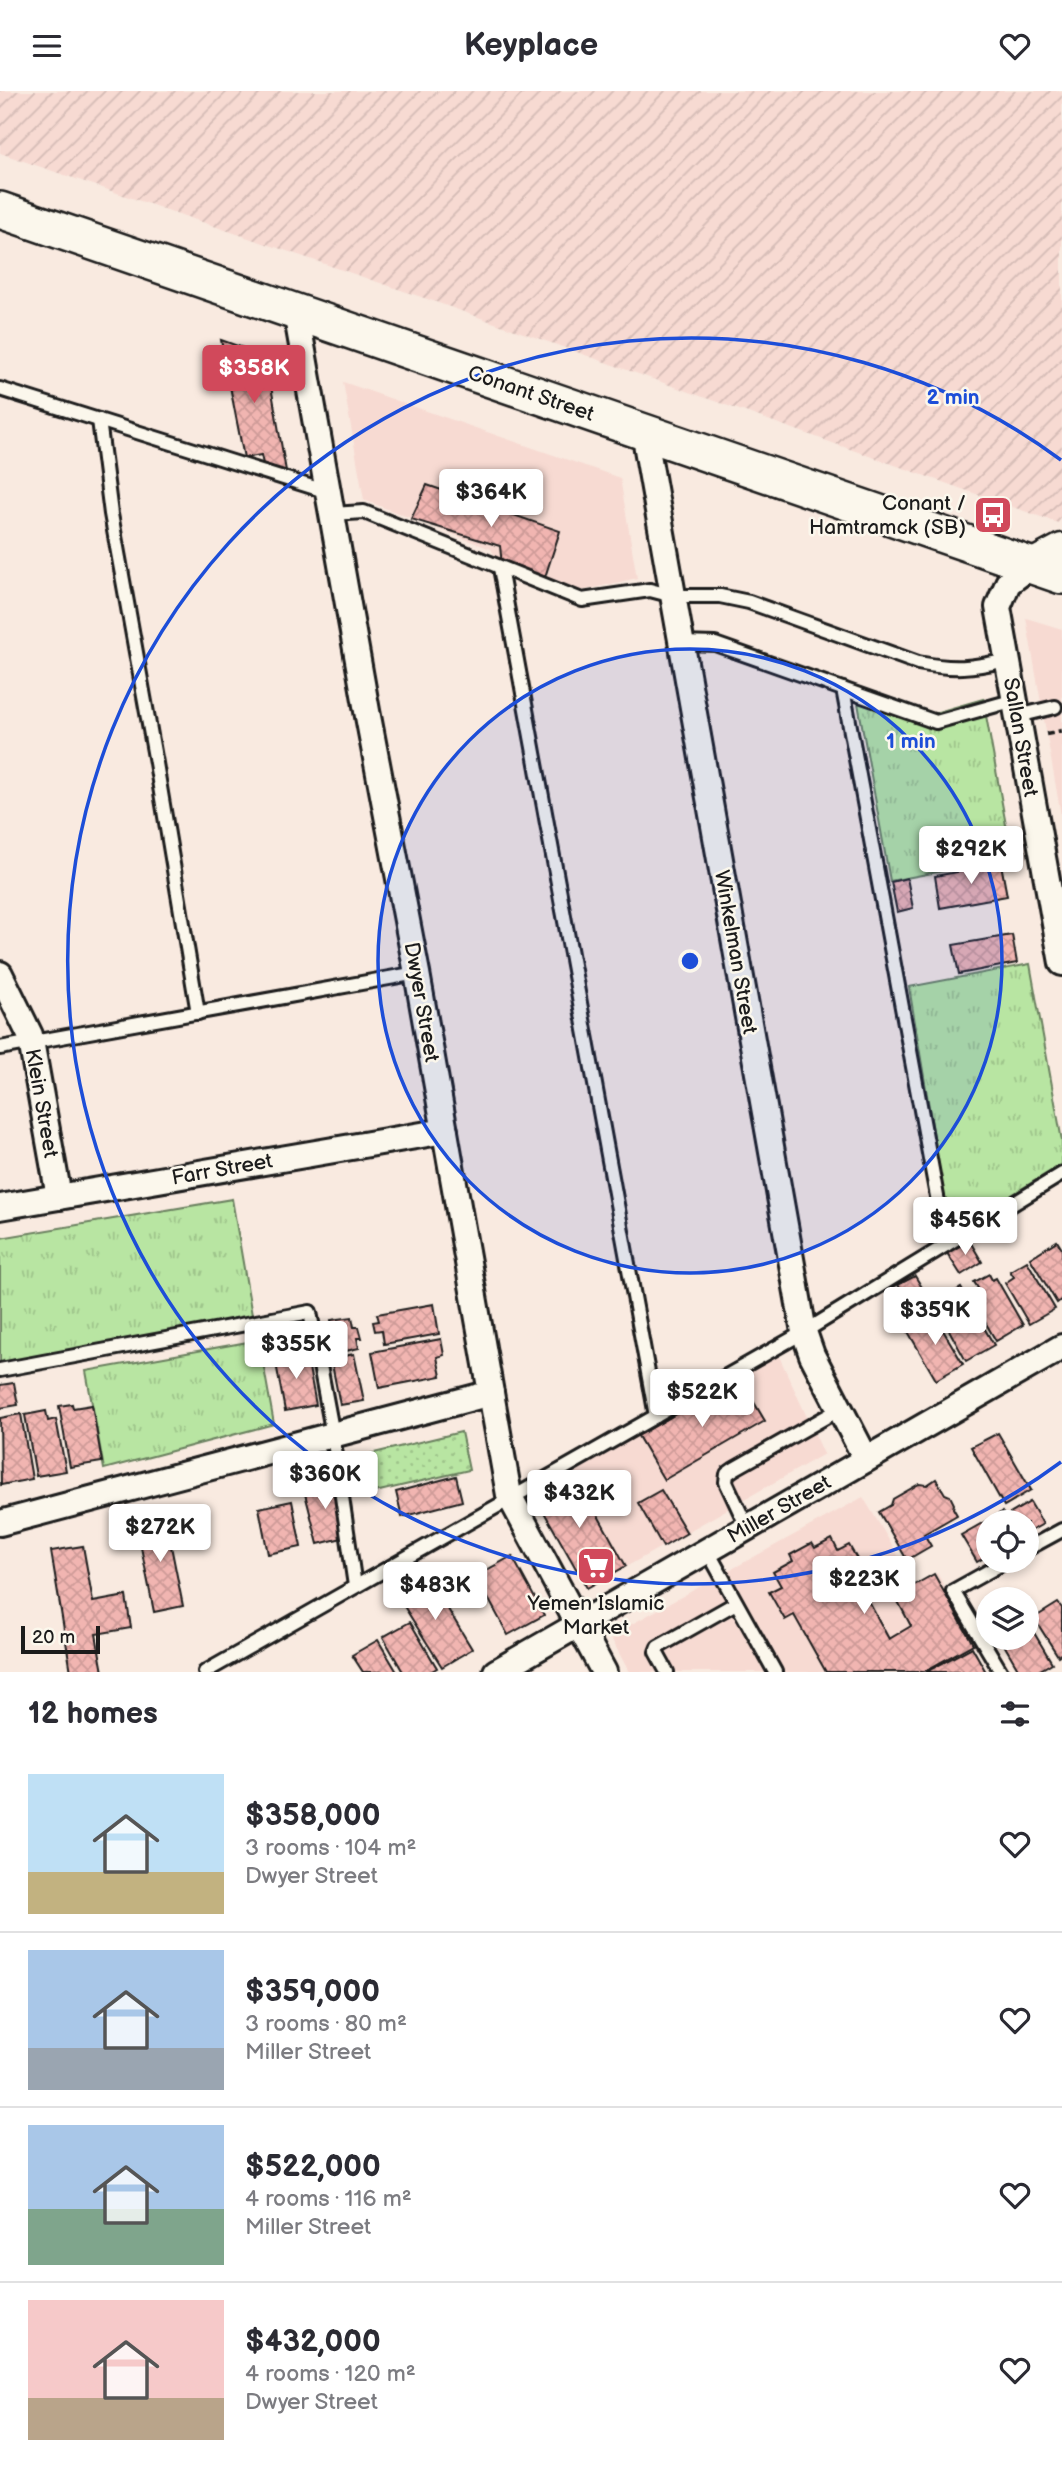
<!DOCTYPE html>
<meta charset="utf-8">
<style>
body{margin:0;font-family:"Balsamiq Sans",sans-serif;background:#f2f2f3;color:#2b2b33;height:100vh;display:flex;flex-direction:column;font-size:26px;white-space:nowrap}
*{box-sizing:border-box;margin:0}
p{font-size:23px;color:#7c7c81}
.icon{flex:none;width:38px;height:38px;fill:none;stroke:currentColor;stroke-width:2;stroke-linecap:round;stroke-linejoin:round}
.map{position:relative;height:1581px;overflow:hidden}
.sheet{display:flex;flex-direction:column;background:#fff;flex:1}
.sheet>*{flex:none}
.buttons{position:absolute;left:976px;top:1419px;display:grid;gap:14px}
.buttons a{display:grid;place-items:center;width:63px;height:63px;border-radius:50%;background:#fff;box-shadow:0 4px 10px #0003;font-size:35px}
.scale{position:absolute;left:21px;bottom:18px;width:79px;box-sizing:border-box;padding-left:7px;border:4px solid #1c1c1c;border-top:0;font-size:19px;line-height:24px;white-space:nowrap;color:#1c1c1c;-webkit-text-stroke:5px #fbf7ec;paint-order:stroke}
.price{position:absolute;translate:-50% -60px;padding:0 16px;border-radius:7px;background:#fff;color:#222;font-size:23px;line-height:46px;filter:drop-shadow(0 2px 4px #0008)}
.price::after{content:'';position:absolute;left:50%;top:42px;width:21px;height:16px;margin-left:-10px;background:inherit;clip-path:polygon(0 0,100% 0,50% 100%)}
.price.selected{background:#d1495b;color:#fff}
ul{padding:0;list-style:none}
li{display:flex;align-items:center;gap:21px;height:175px;padding:0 28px}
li+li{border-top:2px solid #e1e1e2}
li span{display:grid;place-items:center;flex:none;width:196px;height:140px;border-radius:0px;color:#555}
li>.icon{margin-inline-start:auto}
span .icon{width:84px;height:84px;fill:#fffc;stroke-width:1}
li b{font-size:30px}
h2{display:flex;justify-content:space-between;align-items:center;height:84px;padding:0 28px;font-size:30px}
header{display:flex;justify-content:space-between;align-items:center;height:91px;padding:0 28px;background:#fff;font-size:32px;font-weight:600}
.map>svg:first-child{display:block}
.built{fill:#f7dad2}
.industrial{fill:url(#industrial-furrows)}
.grass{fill:url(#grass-tufts);stroke:#6a805f;stroke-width:2}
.garden{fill:url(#garden-dots);stroke:#6a805f;stroke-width:2}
.building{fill:url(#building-cross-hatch);stroke:#1c1c1c;stroke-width:2}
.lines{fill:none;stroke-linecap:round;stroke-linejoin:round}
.service-casing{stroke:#1c1c1c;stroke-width:18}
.minor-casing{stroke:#1c1c1c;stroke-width:30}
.tertiary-casing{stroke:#1c1c1c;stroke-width:35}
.secondary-casing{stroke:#1c1c1c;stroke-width:40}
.path{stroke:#1c1c1c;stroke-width:4.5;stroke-dasharray:7 5;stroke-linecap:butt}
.service{stroke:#fbf7ec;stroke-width:12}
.minor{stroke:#fbf7ec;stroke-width:24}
.tertiary{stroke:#fbf7ec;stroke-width:30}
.secondary{stroke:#fbf7ec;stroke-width:35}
.ring{fill:none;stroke:#1d4ed8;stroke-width:3.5}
.labels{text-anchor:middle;stroke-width:5;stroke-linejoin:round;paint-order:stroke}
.street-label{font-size:21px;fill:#1c1c1c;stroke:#fbf7ec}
.poi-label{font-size:21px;fill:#1c1c1c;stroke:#fbf7ec;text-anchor:end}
.centre{fill:#1d4ed8;stroke:#fbf7ec;stroke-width:3.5}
.ring-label{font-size:21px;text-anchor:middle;font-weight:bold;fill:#1d4ed8;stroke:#fbf7ec;stroke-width:5;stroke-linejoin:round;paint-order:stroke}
</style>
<header><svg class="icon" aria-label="menu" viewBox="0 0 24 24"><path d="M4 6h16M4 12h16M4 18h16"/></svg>Keyplace<svg class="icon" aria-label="heart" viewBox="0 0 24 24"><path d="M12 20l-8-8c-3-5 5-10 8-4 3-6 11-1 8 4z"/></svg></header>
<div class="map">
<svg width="1062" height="1581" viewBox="0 0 1062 1581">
<defs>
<pattern id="industrial-furrows" width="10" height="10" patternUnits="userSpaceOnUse" patternTransform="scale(1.75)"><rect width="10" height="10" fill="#f7dad2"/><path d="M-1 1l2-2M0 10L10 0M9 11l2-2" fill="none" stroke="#d3bab4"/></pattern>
<pattern id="grass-tufts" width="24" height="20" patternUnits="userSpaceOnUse" patternTransform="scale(1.75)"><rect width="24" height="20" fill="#b8e5a2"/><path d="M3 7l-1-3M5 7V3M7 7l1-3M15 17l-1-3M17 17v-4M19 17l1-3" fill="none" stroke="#9ec48b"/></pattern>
<pattern id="garden-dots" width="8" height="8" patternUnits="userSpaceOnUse" patternTransform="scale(1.75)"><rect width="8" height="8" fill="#b8e5a2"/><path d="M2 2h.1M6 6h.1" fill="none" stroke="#9ec48b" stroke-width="1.8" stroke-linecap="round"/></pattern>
<pattern id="building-cross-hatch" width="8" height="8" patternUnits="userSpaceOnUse" patternTransform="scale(1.75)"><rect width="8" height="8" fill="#f1b5b1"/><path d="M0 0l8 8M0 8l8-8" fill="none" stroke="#ce9b98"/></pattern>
</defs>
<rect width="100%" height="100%" fill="#f9eae0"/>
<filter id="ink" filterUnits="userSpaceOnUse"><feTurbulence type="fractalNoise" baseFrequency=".0143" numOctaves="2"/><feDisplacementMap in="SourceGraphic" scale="14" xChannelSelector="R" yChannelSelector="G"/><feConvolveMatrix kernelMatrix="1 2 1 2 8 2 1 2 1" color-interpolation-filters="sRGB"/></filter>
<g filter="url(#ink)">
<g class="built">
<path d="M343 291 620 387 637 487 581 500 498 471 491 458 364 409Z"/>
<path d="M1026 527 1062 538V730Z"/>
<path d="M778 1263 824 1363 589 1497 535 1398 607 1357 609 1361Z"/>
<path d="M863 1406 916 1494 937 1482 977 1554 928 1581H629L610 1545Z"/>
</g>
<path class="industrial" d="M0 0H1062V426L1058 432 433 210 0 62Z"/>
<g class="grass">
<path d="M983 608 1012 767 890 790 858 612 931 623Z"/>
<path d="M1030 873 1062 1050V1073L950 1142 909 896Z"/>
<path d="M232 1108 253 1230 0 1274V1147Z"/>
<path d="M259 1249 274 1333 104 1378 86 1280Z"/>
</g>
<path class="garden" d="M461 1341 469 1379 358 1405 349 1368Z"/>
<g class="building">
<path d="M221 249 263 264 266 267 286 380 263 373 261 364 244 367Z"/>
<path d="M427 394 560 440 545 486 502 474 500 455 411 428Z"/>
<path d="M1001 773 1007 805 940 817 935 785Z"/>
<path d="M907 787 913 817 897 821 891 791Z"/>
<path d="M1012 844 1017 872 959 883 953 854Z"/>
<path d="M969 1149 982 1171 961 1184 947 1162Z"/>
<path d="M1057 1150 1062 1158V1208L1057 1212 1030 1167Z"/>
<path d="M1027 1170 1055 1218 1029 1233 1005 1192 1014 1186 1010 1180Z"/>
<path d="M989 1183 992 1189 996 1187 1023 1234 996 1250 969 1203 978 1197 974 1191Z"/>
<path d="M915 1185 929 1208 913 1218 898 1194Z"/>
<path d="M961 1197 994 1254 966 1270 938 1219 949 1212 946 1206Z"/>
<path d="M434 1213 439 1243 384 1253 382 1239 375 1240 373 1231 379 1230 377 1223Z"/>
<path d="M934 1224 963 1273 936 1289 907 1239Z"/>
<path d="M352 1226 354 1236H359L362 1247H357L359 1257 337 1262 331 1229Z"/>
<path d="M441 1248 444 1264 437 1266 441 1285 379 1297 372 1261Z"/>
<path d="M306 1261 316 1314 285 1320 275 1267Z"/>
<path d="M354 1263 364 1310 340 1314 331 1268Z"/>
<path d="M739 1286 765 1330 664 1389 638 1345Z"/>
<path d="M14 1292 18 1314 0 1317V1294Z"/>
<path d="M72 1313 73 1317 92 1314 102 1371 70 1376 59 1315Z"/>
<path d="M46 1320 48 1330 56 1328 66 1380 36 1385 25 1324Z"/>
<path d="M21 1323 32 1388 1 1394 0 1327Z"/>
<path d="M998 1342 1031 1399 1004 1415 971 1356Z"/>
<path d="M566 1381 580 1406 586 1403 626 1475 587 1497 532 1400Z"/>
<path d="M456 1385 462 1410 402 1426 396 1401Z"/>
<path d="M332 1388 346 1446 318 1453 303 1395Z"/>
<path d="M936 1388 945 1403 950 1405 954 1413 953 1417 957 1424 924 1443 931 1455 907 1469 879 1421 891 1414 893 1408 919 1393 927 1394Z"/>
<path d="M661 1399 687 1442 663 1456 638 1412Z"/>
<path d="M292 1410 301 1456 268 1463 259 1417Z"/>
<path d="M1030 1411 1043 1433 1027 1442V1432H1014L1010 1423Z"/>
<path d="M1002 1421 1008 1432H989V1464L977 1471 961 1444Z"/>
<path d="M165 1425 183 1515 154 1521 136 1431Z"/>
<path d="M832 1448 838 1460 849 1454 865 1482 856 1487 889 1548 911 1535 895 1505 934 1483 973 1553 923 1581H826L794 1524 785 1529 769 1501 781 1495 773 1481 793 1470 790 1464 812 1452 815 1457Z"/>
<path d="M83 1455 93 1511 126 1505 131 1537 96 1543 103 1581H71L51 1460Z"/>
<path d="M512 1465 544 1524 508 1544 476 1485Z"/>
<path d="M428 1485 472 1558 442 1576 397 1504Z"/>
<path d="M1058 1512 1062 1517V1562L1058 1565 1034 1527Z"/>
<path d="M1027 1530 1052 1572 1037 1581H1020L1000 1547H1027Z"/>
<path d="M410 1531 437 1577 430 1581H403L383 1546Z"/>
<path d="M378 1549 397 1581H363L352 1564Z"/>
<path d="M972 1556 986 1581H926Z"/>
</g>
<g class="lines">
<defs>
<g id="service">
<path d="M0 298 328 401"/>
<path d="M99 329 111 423 156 672 198 922"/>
<path d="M332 423 364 421 582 509 650 499 673 505H720L749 511 918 572C954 579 972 577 1007 569"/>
<path d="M500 477 656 1325"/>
<path d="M681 552 715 553 936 631 1015 609"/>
<path d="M843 598 946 1154"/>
<path d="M1018 625 1055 616"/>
<path d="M0 957 417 882"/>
<path d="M0 1279 310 1221 333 1344 355 1495"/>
<path d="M747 1436 726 1391 727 1383 734 1378 840 1318"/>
<path d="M1027 1458 1062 1439"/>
<path d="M707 1459 775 1581"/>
<path d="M205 1581 804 1241 1062 1083"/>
<path d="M667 1581 656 1561 658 1556 736 1512"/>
<path d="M1001 1581 953 1500 1007 1470"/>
</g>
<g id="minor">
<path d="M296 221 367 620 417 882 509 1404 604 1581"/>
<path d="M644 341 804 1241 812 1264 866 1368"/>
<path d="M1032 474 1008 492 998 516 1062 872"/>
<path d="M0 883 30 944 59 1106"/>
<path d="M0 1116 445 1040"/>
<path d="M0 1432 491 1302"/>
<path d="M496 1581 1062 1256"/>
</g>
<path id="tertiary" d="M1032 474 1062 458"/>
<path id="secondary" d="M0 119 1062 485"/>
</defs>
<use href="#service" class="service-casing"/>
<use href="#minor" class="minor-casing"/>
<use href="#tertiary" class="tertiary-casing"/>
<use href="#secondary" class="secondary-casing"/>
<path class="path" d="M1046 643 1062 640"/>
<use href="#service" class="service"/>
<use href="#minor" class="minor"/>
<use href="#tertiary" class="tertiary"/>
<use href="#secondary" class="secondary"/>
</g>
</g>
<circle cx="690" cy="870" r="312" fill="#1d4ed8" fill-opacity=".12"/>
<g class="ring">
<circle cx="690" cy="870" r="312"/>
<path d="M1061 1371A623 623 0 1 1 1061 369"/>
</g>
<defs>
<symbol id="bus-square" viewBox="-11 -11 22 22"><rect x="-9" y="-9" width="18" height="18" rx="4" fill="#d1495b" stroke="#fbf7ec"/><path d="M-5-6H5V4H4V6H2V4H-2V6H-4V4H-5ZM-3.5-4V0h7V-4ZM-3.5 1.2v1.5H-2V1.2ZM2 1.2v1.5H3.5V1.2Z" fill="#fff"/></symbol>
<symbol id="supermarket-square" viewBox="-11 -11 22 22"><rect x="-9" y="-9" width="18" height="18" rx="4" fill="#d1495b" stroke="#fbf7ec"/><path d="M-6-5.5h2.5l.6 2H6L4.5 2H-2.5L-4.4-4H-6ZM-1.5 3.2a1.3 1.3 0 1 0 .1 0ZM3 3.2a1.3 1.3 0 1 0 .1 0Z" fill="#fff"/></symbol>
</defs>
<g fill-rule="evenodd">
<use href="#bus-square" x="971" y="402" width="44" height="44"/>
<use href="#supermarket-square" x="574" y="1453" width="44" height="44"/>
</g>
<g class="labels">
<g class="street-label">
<text transform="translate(531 302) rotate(19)" y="7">Conant Street</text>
<text transform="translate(1021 646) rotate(80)" y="7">Sallan Street</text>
<text transform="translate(736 861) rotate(80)" y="7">Winkelman Street</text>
<text transform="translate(422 911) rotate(80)" y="7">Dwyer Street</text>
<text transform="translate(42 1012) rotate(80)" y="7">Klein Street</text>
<text transform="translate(222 1078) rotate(-10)" y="7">Farr Street</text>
<text transform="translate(779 1418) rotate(-30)" y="7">Miller Street</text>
</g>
<g class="poi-label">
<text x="966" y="419">Conant /<tspan x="966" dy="24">Hamtramck (SB)</tspan></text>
<text x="596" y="1519" text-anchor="middle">Yemen Islamic<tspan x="596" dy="24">Market</tspan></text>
</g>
</g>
<circle cx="690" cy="870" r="10" class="centre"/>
<g class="ring-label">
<text x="953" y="313">2 min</text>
<text x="911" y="657">1 min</text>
</g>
</svg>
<div class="buttons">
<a><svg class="icon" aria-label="locate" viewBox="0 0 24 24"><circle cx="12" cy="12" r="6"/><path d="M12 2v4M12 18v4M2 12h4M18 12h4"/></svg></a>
<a><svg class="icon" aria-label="layers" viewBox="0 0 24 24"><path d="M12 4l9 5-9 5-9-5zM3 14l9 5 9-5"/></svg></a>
</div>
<div class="scale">20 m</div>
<b class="price selected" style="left:254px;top:314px">$358K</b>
<b class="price" style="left:491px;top:438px">$364K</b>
<b class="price" style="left:971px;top:795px">$292K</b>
<b class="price" style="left:965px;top:1166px">$456K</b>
<b class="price" style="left:935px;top:1256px">$359K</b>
<b class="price" style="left:296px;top:1290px">$355K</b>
<b class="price" style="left:702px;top:1338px">$522K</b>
<b class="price" style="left:325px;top:1420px">$360K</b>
<b class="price" style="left:579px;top:1439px">$432K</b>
<b class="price" style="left:160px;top:1473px">$272K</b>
<b class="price" style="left:864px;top:1525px">$223K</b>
<b class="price" style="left:435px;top:1531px">$483K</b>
</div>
<section class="sheet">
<h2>12 homes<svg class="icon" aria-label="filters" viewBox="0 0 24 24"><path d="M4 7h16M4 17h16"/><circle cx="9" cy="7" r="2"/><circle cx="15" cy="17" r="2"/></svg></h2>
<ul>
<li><span style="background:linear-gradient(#bfe0f5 70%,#c2b280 0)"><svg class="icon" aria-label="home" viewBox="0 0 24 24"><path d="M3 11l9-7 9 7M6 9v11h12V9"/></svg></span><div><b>$358,000</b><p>3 rooms · 104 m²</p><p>Dwyer Street</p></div><svg class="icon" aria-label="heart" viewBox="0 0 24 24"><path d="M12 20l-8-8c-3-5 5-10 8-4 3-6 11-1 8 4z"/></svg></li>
<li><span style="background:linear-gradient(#a9c7e8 70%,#9aa5b1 0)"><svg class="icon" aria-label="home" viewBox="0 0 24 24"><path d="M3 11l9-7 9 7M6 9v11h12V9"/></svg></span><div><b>$359,000</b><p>3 rooms · 80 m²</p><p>Miller Street</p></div><svg class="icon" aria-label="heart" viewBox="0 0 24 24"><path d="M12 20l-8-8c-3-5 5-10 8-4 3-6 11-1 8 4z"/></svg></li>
<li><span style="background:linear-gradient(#a9c7e8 60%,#7fa58c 0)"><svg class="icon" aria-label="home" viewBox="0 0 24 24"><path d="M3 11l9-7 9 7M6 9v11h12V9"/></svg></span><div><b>$522,000</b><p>4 rooms · 116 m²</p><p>Miller Street</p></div><svg class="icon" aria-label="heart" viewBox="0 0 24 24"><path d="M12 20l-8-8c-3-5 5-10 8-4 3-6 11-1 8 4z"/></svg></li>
<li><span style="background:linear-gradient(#f6c9c9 70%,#b9a48a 0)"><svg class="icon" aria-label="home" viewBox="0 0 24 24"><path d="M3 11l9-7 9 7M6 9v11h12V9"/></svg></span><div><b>$432,000</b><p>4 rooms · 120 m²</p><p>Dwyer Street</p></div><svg class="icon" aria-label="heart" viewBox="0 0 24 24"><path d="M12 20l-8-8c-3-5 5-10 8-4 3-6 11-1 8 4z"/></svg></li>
</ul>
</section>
